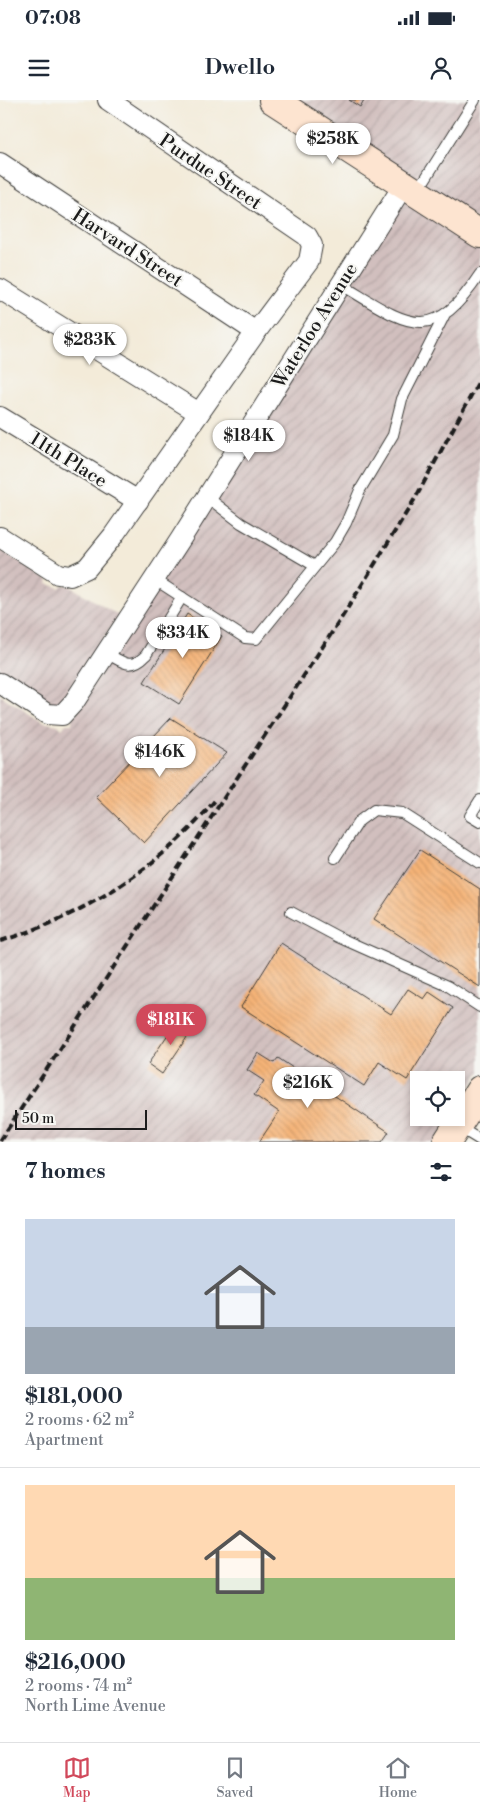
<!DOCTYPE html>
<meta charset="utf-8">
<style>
body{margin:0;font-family:"Libre Bodoni",serif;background:#f6f6f7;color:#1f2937;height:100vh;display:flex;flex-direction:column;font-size:19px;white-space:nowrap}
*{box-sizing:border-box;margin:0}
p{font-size:16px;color:#747a83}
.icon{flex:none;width:28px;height:28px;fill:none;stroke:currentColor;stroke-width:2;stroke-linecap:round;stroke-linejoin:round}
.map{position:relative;height:1042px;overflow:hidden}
.panel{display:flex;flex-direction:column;background:#fff;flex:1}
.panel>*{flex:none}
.fabs{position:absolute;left:410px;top:971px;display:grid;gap:10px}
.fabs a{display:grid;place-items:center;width:55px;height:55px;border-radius:0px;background:#fff;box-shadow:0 2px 8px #0003;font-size:25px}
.scale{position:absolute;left:15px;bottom:12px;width:132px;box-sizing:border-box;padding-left:5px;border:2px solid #1c1c1c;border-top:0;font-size:14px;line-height:18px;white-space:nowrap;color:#1c1c1c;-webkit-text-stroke:4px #f6f6f2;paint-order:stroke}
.price{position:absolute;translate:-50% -42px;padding:0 11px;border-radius:18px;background:#fff;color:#222;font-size:16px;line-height:32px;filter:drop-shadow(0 1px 2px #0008)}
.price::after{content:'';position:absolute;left:50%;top:30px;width:15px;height:11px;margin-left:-8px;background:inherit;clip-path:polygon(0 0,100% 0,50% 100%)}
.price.on{background:#d1495b;color:#fff}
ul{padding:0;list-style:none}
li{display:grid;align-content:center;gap:10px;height:265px;padding:0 25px}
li+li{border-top:1px solid #e0e1e3}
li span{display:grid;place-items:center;height:155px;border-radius:0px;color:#555}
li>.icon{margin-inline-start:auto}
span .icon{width:90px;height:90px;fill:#fffc;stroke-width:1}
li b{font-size:21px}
h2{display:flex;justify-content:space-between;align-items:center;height:60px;padding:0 25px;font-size:21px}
.status{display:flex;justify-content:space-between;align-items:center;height:35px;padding:0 25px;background:#fff;direction:ltr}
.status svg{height:14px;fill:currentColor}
header{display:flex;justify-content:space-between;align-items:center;height:65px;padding:0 25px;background:#fff;font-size:22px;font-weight:600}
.tab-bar{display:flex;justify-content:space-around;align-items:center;height:70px;border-top:1px solid #e0e1e3;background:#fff;font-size:14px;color:#747a83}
.tab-bar a{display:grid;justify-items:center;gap:2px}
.tab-bar .on{color:#d1495b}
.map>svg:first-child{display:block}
.industrial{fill:url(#industrial-furrows)}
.building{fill:url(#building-back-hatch)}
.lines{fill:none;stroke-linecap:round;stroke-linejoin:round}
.lane-casing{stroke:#3c3b38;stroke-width:12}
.street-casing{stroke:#3c3b38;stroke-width:22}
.secondary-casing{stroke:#3c3b38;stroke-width:30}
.lane{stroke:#fff;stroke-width:10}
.street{stroke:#fff;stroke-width:20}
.secondary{stroke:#fde4d0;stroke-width:28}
.rail{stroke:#1c1c1c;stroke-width:4;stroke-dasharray:8 4;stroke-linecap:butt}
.labels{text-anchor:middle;stroke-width:4;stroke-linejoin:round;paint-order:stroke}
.street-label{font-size:19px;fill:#1c1c1c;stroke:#f6f6f2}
</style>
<div class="status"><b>07:08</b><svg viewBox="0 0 49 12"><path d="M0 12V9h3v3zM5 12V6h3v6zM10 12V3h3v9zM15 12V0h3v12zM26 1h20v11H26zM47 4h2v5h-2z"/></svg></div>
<header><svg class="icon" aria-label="menu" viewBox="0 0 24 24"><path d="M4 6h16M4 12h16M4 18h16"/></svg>Dwello<svg class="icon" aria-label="person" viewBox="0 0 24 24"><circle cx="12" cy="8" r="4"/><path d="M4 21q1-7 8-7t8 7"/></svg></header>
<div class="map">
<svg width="480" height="1042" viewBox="0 0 480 1042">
<defs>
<pattern id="industrial-furrows" width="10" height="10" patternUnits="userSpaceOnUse" patternTransform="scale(1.25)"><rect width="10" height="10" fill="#d1bfbe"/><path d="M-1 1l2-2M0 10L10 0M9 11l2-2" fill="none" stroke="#b3a4a3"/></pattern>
<pattern id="building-back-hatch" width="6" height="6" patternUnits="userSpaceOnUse" patternTransform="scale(1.25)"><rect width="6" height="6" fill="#f5b377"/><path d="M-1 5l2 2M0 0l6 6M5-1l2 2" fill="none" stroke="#d19966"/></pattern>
</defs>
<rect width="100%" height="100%" fill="#f6f6f2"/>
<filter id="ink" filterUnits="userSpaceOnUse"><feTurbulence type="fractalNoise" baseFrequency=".02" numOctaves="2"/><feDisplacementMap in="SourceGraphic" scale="10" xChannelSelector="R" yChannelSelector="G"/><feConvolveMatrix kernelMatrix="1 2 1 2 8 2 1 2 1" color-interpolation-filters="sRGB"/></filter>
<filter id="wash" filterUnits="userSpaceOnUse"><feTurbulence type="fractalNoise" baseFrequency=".0096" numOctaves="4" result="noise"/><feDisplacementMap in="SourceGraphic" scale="20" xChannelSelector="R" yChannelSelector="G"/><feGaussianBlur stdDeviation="1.12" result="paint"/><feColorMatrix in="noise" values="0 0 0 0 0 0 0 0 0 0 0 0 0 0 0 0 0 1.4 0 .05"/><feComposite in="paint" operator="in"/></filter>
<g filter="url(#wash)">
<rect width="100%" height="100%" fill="#f3ebd9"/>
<g class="industrial">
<path d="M292 0H480V122Z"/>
<path d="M405 99 480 146V972L456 1010V980H419V1018H451L436 1042H0V595L42 622 58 625 62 629 66 624H72V618Z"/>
<path d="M0 449 48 480 47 484 60 488 62 485H68L119 516 58 605 52 604 0 571Z"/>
</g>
<g id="blocks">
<g class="building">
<path d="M349 0H364L360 7Z"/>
<path d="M187 514 222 536 179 604 144 582Z"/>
<path d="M171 618 227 653 144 743 96 697Z"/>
<path d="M420 750 480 789V887L374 819Z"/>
<path d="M281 843 391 914 408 889 424 899 429 892 453 908 407 980 379 962 364 986 241 907Z"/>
<path d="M179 918 194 927 162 974 148 964Z"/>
<path d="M258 953 274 963 278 958 389 1032 382 1042H259L279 1012 254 995 264 981 247 970Z"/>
</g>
</g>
</g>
<g filter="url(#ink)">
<use href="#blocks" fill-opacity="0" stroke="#3c3b38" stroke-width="1"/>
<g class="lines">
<defs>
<g id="lane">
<path d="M417 92 475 0"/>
<path d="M340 184C405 222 430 250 480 174"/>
<path d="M207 397 241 423 315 466"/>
<path d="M154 479 245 538 256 539 335 442 346 423 360 390 393 335 402 299 444 216"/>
<path d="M106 553C123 562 130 571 146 555L182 497"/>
<path d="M480 700 470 716 480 722"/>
<path d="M335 758 359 721 374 710 402 713 480 763"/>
<path d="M291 812 338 837 448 886 480 907"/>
<path d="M457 1026 480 1040"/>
</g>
<g id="street">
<path d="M0 63 256 232"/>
<path d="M0 189 199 313"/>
<path d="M0 317 138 401"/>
<path d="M0 437 58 474 70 476 87 468 113 436 256 232 309 161 312 145 307 136 108 0"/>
<path d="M0 583 47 614 62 615 74 602 180 440 403 86"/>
</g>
<g id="secondary">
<path d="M273 0 480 134"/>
<path d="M447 1042 480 990"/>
</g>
</defs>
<use href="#lane" class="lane-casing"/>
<use href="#street" class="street-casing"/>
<use href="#secondary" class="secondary-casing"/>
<use href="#lane" class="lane"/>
<use href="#street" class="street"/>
<use href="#secondary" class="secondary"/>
<g class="rail">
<path d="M0 841C81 818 163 766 216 699"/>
<path d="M0 1041 344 514 416 397 480 279"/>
</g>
</g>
</g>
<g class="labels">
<g class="street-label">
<text transform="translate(211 71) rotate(34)" y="7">Purdue Street</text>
<text transform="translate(128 147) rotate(33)" y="7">Harvard Street</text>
<text transform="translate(314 225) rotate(-58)" y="7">Waterloo Avenue</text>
<text transform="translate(69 359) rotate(32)" y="7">11th Place</text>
</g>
</g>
</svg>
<div class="fabs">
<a><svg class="icon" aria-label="locate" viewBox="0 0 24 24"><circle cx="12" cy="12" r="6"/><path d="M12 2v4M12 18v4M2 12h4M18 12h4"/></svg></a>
</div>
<div class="scale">50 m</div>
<b class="price" style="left:333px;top:65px">$258K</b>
<b class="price" style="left:90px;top:266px">$283K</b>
<b class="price" style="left:249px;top:362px">$184K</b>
<b class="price" style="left:183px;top:559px">$334K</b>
<b class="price" style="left:160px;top:678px">$146K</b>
<b class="price on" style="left:171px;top:946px">$181K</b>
<b class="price" style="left:308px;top:1009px">$216K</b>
</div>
<section class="panel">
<h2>7 homes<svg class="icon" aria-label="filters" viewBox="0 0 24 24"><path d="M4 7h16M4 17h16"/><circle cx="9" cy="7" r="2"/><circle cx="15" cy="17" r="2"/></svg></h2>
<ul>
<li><span style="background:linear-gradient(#c9d6e8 70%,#9aa5b1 0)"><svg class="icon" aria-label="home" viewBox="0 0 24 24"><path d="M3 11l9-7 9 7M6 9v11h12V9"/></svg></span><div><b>$181,000</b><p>2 rooms · 62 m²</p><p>Apartment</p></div></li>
<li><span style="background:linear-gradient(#ffd9b3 60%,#8fb573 0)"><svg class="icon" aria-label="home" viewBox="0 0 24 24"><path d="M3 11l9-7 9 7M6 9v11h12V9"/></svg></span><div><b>$216,000</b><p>2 rooms · 74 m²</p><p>North Lime Avenue</p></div></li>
</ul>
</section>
<nav class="tab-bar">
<a class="on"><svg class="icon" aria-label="map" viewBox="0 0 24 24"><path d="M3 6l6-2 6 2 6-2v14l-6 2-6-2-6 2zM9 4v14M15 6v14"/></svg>Map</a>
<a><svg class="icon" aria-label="saved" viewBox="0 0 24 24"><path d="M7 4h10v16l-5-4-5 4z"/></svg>Saved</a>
<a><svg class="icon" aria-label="home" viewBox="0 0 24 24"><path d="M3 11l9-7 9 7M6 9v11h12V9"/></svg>Home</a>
</nav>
